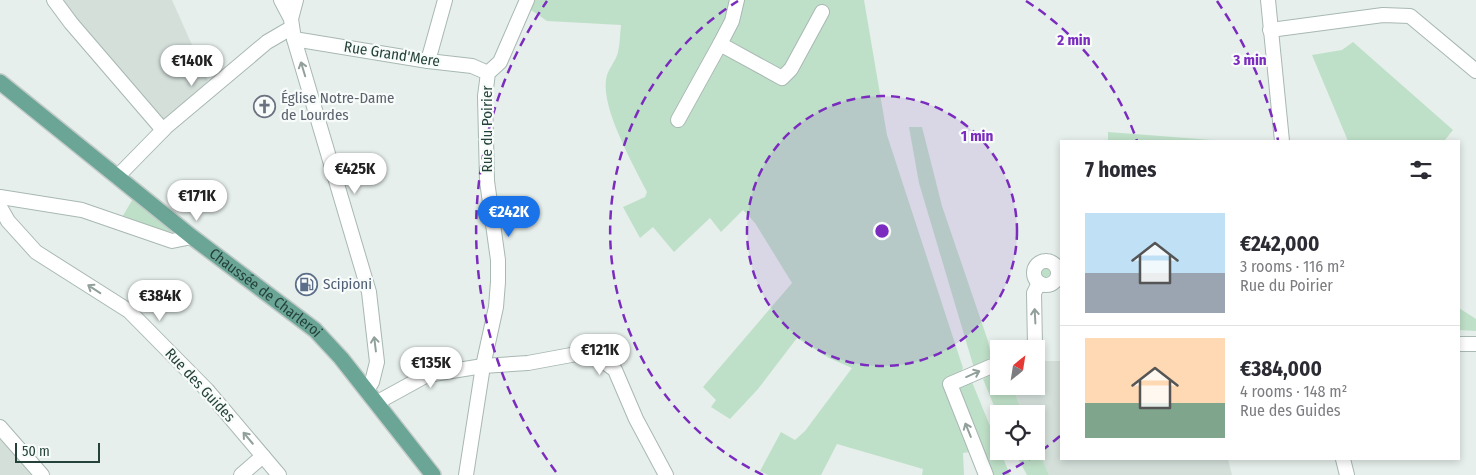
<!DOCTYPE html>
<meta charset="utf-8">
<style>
body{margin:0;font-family:"Fira Sans Condensed",sans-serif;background:#f2f2f3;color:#2b2b33;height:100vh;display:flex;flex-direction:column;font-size:19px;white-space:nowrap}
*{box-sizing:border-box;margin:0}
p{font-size:16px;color:#7c7c81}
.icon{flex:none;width:28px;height:28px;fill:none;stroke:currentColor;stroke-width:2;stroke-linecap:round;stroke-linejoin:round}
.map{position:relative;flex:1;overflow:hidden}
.details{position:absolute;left:1060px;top:140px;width:400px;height:320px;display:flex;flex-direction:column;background:#fff;border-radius:0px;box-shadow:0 2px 8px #0003}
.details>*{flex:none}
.needle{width:32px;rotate:30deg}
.fabs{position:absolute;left:990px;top:340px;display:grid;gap:10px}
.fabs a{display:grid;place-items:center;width:55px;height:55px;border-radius:0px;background:#fff;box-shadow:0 2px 8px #0003;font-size:25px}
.scale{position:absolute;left:15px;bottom:12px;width:85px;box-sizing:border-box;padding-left:5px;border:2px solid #24423a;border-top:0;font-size:14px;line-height:18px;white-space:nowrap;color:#24423a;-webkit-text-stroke:4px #f7fbf9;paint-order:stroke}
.price{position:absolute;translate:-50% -42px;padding:0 11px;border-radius:18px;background:#fff;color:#222;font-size:16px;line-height:32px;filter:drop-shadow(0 1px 2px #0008)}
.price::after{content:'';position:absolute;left:50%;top:30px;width:15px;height:11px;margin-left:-8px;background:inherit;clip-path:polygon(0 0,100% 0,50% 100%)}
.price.on{background:#1a73e8;color:#fff}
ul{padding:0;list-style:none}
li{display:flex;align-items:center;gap:15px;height:125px;padding:0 25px}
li+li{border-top:1px solid #e1e1e2}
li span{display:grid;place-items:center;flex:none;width:140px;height:100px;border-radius:0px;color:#555}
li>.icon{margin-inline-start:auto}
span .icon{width:60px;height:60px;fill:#fffc;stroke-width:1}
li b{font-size:21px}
h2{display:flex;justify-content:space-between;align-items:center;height:60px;padding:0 25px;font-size:21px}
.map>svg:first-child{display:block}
.built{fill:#d4dfda}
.green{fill:#bfe0c8}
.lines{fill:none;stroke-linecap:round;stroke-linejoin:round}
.minor-casing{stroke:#a8b8b2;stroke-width:16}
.major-casing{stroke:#c2cac8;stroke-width:18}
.minor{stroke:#fff;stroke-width:14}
.major{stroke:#6aa596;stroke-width:15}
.oneway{stroke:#92a09c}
.ring{fill:none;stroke:#7b2cbf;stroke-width:2.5;stroke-dasharray:9 6}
.labels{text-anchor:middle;stroke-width:4.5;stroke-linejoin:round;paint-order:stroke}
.street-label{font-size:15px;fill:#24423a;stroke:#f7fbf9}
.worship-label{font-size:15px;fill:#5b616d;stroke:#f7fbf9;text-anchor:start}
.service-label{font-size:15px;fill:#4e5e75;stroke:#f7fbf9;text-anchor:start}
.centre{fill:#7b2cbf;stroke:#f7fbf9;stroke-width:2.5}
.ring-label{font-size:15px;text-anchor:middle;font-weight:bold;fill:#7b2cbf;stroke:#f7fbf9;stroke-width:4.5;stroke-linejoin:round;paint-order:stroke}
</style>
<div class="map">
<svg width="1476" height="475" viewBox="0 0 1476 475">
<rect width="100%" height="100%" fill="#e6efeb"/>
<g class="built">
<path d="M64 0H172L208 81 162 122 89 39Z"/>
<path d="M1036 361H1061V459H1228L1232 475H1049L1036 444V414H1023L1012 386H1036Z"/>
<path d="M0 439 37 475H0Z"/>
</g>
<g class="green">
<path d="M535 0H864L887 135 963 368 951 388 956 389 972 382 1010 475H989L977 451 963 453 964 475H922L923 469 837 444 821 475H768L760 471 781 432 795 440 805 431 852 368 829 358 797 338 758 389 730 419 711 407 716 400 703 387 792 283 755 223 743 210 721 232 710 218 674 252 653 227 640 238 623 207 645 197 647 192C633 164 602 110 606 80 607 69 616 62 618 52 620 43 620 34 621 25L547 21 531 10Z"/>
<path d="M1353 42 1453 130 1444 141H1348L1312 55 1342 50Z"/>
<path d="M909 127H922L942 206 988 341 991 357 974 368 919 183Z"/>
<path d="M1108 132 1225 141H1108Z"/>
<path d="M134 197 172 230 165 236 121 219Z"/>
<circle cx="1046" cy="273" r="12"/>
<path d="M1459 308 1476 319V331L1459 330Z"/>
<path d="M999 370V386H1012L1023 414H999V418L983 379Z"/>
<path d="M1036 444 1049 475H1027L1014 451H1036Z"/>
</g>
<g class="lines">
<defs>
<g id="minor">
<path d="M54 0 71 23 163 130"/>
<path d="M281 0 291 19 294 39 369 292 377 362 372 382 367 390"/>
<path d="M737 0 732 21 720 44 782 78 791 69 822 12"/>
<path d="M1268 0 1282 141"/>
<path d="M291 19 296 0"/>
<path d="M1270 30 1383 15 1410 16 1476 71"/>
<path d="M294 39 428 61 472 66 488 73"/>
<path d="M428 61 445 0"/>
<path d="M678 120 720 44"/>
<path d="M117 177 166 127 267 42 291 28"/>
<path d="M0 197 82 210 172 241 192 237"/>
<path d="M0 207 8 221 36 252 129 311 207 390 279 475"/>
<circle cx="1046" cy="273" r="12"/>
<path d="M1459 344H1476"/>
<path d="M1030 349 1035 346 1034 293 1039 283"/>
<path d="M376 403 427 375 483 366 528 363 582 353 599 358 615 370 636 419 666 475"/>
<path d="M0 427 42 475"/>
<path d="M1343 459 1347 475"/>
<path d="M241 475 263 456"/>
<path d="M466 475 483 366 496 307 498 282V260L487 181 485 96 488 73 500 62 527 0"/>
<path d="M986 475 950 384 999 363"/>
</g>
<g id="major">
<path id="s1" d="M0 82 192 237 315 330 341 358 433 475"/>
</g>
</defs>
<use href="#minor" class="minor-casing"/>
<use href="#major" class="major-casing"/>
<use href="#minor" class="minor"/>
<use href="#major" class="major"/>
</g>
<defs><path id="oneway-shaft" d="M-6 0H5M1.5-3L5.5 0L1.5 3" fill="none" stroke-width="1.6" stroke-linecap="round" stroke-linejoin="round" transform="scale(1.25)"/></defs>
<g class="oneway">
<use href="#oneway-shaft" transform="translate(303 69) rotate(-107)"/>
<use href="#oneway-shaft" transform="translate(94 289) rotate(-147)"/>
<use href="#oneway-shaft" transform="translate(1035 316) rotate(-93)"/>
<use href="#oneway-shaft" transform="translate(375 344) rotate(-97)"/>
<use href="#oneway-shaft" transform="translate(973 374) rotate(-24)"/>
<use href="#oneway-shaft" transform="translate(968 430) rotate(-112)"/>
<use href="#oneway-shaft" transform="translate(248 438) rotate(-130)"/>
</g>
<circle cx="882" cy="231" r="135" fill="#7b2cbf" fill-opacity=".12"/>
<g class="ring">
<circle cx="882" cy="231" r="135"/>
<path d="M1060 436A271 271 0 0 1 1001 475M763 475A271 271 0 0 1 738 1M1026 1A271 271 0 0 1 1137 141"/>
<path d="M556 472A406 406 0 0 1 547 1M1217 1A406 406 0 0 1 1278 140"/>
</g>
<defs>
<symbol id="church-ring" viewBox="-11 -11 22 22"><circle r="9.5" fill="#f7fbf9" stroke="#6b7280" stroke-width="1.5"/><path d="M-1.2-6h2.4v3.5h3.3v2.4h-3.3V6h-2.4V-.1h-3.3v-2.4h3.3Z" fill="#6b7280"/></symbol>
<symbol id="fuel-ring" viewBox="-11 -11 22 22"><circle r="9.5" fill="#f7fbf9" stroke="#5c6f8a" stroke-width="1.5"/><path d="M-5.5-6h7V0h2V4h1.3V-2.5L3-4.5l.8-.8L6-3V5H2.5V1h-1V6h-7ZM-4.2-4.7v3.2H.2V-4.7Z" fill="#5c6f8a"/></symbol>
</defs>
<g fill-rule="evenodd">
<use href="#church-ring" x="252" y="94" width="25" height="25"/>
<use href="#fuel-ring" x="294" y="272" width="25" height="25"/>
</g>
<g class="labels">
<g class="street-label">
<text transform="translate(392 54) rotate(9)" y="5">Rue Grand'Mere</text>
<text transform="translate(487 129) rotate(-90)" y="5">Rue du Poirier</text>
<text dy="5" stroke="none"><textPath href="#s1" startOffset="339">Chaussée de Charleroi</textPath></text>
<text transform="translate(200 385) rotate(47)" y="5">Rue des Guides</text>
</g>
<g class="worship-label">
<text x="281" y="103">Église Notre-Dame<tspan x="281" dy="17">de Lourdes</tspan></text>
</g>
<g class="service-label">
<text x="323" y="289">Scipioni</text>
</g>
</g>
<circle cx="882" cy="231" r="8" class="centre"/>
<g class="ring-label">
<text x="1074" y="45">2 min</text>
<text x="1250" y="65">3 min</text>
<text x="977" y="141">1 min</text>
</g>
</svg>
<div class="fabs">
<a><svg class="needle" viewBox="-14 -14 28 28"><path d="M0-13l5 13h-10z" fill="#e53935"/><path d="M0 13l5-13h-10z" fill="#7c7c81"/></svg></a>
<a><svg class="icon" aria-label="locate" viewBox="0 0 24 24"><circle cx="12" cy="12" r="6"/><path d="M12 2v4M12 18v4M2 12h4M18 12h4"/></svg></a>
</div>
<div class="scale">50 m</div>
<b class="price" style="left:192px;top:87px">€140K</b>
<b class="price" style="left:355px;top:195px">€425K</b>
<b class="price" style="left:197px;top:222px">€171K</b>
<b class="price on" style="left:509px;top:238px">€242K</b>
<b class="price" style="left:160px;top:322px">€384K</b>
<b class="price" style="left:600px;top:376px">€121K</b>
<b class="price" style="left:431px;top:389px">€135K</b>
<section class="details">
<h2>7 homes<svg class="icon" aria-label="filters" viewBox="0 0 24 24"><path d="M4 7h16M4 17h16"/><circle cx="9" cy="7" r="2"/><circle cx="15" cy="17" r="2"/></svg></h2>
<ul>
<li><span style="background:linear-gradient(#bfe0f5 60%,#9aa5b1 0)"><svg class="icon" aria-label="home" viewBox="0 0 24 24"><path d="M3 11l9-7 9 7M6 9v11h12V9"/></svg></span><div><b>€242,000</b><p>3 rooms · 116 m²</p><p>Rue du Poirier</p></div></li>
<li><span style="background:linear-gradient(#ffd9b3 65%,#7fa58c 0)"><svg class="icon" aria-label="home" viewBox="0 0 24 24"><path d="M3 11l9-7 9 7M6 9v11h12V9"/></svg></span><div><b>€384,000</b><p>4 rooms · 148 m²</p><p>Rue des Guides</p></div></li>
</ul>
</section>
</div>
